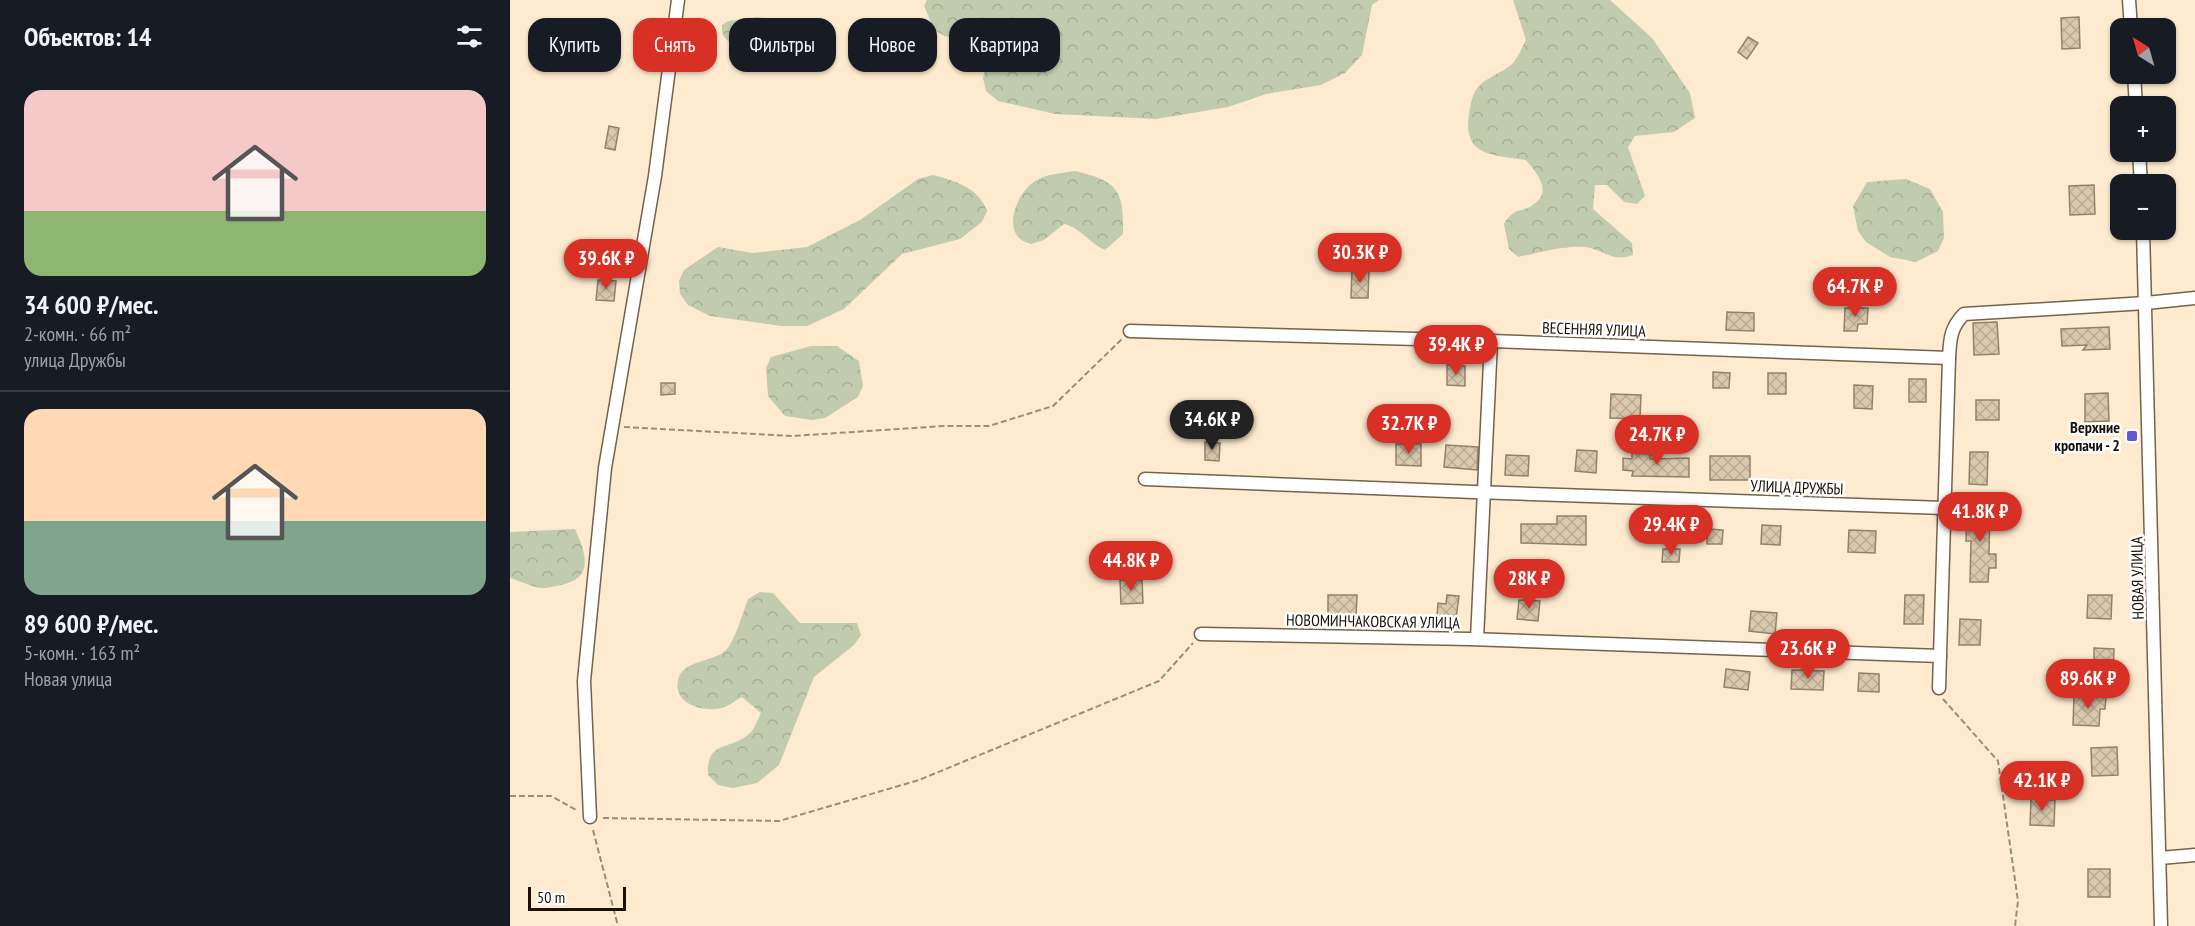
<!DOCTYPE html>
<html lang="ru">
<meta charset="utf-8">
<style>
body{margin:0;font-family:"PT Sans Narrow",sans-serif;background:#20242c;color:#f1f3f6;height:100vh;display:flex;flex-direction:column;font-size:22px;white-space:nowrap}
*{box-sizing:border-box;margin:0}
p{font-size:20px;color:#9ea1a6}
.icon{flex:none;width:33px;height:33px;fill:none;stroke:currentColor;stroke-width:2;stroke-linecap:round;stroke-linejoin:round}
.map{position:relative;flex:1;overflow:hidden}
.details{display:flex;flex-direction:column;background:#171b24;width:510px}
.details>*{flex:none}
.guide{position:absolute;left:18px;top:18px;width:570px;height:54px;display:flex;gap:12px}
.needle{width:39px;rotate:323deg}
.tools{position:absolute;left:1600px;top:18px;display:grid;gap:12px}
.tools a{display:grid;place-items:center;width:66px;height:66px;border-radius:12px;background:#171b24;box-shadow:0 2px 4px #0004;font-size:30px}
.scale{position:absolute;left:18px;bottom:15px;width:98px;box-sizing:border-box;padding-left:6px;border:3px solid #171107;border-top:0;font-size:16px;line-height:21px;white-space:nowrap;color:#171107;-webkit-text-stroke:4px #fff;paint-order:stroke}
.price{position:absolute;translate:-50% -51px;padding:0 14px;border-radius:21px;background:#d93025;color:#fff;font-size:20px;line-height:39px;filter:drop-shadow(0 2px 3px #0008)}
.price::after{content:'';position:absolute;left:50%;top:36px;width:18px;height:14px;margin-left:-9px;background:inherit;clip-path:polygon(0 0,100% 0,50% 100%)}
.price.on{background:#222;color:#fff}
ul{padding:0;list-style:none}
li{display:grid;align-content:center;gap:12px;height:318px;padding:0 24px}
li+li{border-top:2px solid #363941}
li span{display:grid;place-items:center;height:186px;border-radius:18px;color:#555}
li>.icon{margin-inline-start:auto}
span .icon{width:108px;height:108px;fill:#fffc;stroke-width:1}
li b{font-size:26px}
h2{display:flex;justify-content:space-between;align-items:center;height:72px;padding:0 24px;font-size:26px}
.chip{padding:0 21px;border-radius:18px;background:#171b24;box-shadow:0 2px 4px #0004;font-size:21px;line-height:54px}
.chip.on{background:#d93025;color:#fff}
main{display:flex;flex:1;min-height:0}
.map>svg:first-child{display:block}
.forest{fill:url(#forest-crowns)}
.building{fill:url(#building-cross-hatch);stroke:#938269;stroke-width:1.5}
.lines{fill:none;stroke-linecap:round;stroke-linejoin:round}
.minor-casing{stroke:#73634a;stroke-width:15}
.path{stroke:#9a8d79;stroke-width:2;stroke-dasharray:6 3;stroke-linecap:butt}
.minor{stroke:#fff;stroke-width:12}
.poi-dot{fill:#5e5ad3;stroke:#fff;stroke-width:2}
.labels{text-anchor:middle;stroke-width:5;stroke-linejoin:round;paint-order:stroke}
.street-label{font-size:16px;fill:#171107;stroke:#fff}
.poi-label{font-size:16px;font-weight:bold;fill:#171107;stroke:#fff;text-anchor:end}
</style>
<main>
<section class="details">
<h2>Объектов: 14<svg class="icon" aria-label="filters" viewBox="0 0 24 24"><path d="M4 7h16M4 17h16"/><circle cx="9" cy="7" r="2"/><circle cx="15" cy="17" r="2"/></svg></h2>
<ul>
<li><span style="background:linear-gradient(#f6c9c9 65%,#8fb573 0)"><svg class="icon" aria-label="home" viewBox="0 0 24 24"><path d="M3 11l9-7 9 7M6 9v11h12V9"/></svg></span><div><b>34 600 ₽/мес.</b><p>2-комн. · 66 m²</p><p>улица Дружбы</p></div></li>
<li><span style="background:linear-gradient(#ffd9b3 60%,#7fa58c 0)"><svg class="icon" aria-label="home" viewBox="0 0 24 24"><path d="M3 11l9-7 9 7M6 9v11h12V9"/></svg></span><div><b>89 600 ₽/мес.</b><p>5-комн. · 163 m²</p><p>Новая улица</p></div></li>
</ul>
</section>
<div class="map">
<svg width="1685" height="926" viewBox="0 0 1685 926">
<defs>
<pattern id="forest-crowns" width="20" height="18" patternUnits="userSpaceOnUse" patternTransform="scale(1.5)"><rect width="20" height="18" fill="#c1ccaf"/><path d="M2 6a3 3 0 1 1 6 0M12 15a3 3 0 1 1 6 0" fill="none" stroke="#a5ae95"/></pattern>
<pattern id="building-cross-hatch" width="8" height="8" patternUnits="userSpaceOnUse" patternTransform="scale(1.5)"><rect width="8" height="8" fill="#dac8ad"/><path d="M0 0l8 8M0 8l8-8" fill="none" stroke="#baab93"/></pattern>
</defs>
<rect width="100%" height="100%" fill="#feebcf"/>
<g class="forest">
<path d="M417 0H869L862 5 852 55 835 73 811 85 756 94 718 107 646 119 545 114 488 101 476 91 473 78 480 51 472 41 434 36 424 29 414 6Z"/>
<path d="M1003 0H1100L1142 38 1180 93 1185 118 1164 132 1125 136 1118 147 1135 196 1127 204 1114 202 1097 185H1085L1083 209 1122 243 1123 255C1101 263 1094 249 1074 247 1053 245 1029 253 1008 257L999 249 994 224C1005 206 1011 214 1024 204 1043 191 1026 172 1016 160 984 155 952 157 959 114 961 103 962 92 971 84 980 76 993 72 1002 64 1008 58 1012 47 1016 40Z"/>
<path d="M247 17C263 20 298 22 298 45 277 48 208 59 212 25L218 21Z"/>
<path d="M565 171C608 181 614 190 613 234L595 250C579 243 571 228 554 224L534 240 521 244C518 243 512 241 509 238 494 223 510 190 525 181 536 174 552 173 565 171Z"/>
<path d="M423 175C446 181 469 188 477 211L472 222 450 239 392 254 334 309 297 326H271L200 316 178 305 170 294 169 281 174 270 208 247 242 253 297 247 350 220 408 179Z"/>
<path d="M1396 179 1420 189 1433 212 1434 238 1428 251 1406 262 1380 257 1356 242 1348 231 1343 206 1357 182Z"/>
<path d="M301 346H327L349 361 353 386 348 397 315 418 302 420 275 416 258 396 256 368 261 357Z"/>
<path d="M65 529C75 552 86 578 51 585 45 586 38 588 32 588 22 587 10 581 0 578V532Z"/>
<path d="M250 592 263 593 290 623H347L351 635 344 645 304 677 269 765 247 783 223 788 208 785 198 775C196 740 219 751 239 734 244 730 248 719 251 713L232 697C226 700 219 706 212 708 192 713 160 703 169 677 175 660 204 662 216 650 225 641 233 612 238 599Z"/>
</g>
<g class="building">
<path d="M1569 17 1570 48 1552 49 1551 18Z"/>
<path d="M1238 37 1248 43 1237 59 1228 52Z"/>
<path d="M99 126 109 128 105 150 95 148Z"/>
<path d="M1584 185 1585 214 1560 215 1559 186Z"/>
<path d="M842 269 859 270 858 298H841Z"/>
<path d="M88 280 106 281 104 301 86 300Z"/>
<path d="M1335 308H1358L1357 324H1348L1347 331H1334Z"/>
<path d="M1217 312 1244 313V331L1216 330Z"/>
<path d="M1487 322 1489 354 1464 355 1463 323Z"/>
<path d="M1599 327 1600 349 1573 350 1577 345 1552 346 1551 329Z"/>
<path d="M937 365 955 366V386L937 385Z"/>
<path d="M1203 372 1220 373 1219 388H1203Z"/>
<rect x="1258" y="373" width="18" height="21"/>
<rect x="1399" y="379" width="17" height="23"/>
<path d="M151 383H165V394L151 395Z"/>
<path d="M1344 385 1363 386 1362 409 1344 408Z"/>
<path d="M1598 393 1599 421 1575 422V394Z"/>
<path d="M1101 394 1131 395 1130 419 1100 418Z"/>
<rect x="1466" y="400" width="23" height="20"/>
<path d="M695 442 710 443 709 461 695 460Z"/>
<path d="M886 444H911V466L886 465Z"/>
<path d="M936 445 968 447 967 470 934 467Z"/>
<path d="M1067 450 1087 451 1086 473 1065 471Z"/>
<path d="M1460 452H1478L1477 485 1459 484Z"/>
<path d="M1122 453 1141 454 1140 459 1179 458V477L1122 476 1123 471 1113 470V458L1122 459Z"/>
<path d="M996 455 1019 456 1018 476 995 475Z"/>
<rect x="1200" y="456" width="40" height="24"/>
<path d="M1457 506H1480L1479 554H1486V568H1479L1478 582H1460L1461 541H1456Z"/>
<path d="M1047 516H1076V545L1011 543V524H1047Z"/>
<path d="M1252 525 1271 526 1270 545 1251 544Z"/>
<path d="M1197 529 1213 530 1212 544H1197Z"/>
<path d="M1339 530 1366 531 1365 553 1338 552Z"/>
<path d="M1153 549H1170L1169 562H1152Z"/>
<path d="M610 580H632L633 603 611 604Z"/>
<path d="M818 595H847L846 616H818Z"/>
<path d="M937 595 949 596 946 618 927 616 928 603 936 604Z"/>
<path d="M1395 595H1414L1413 624H1394Z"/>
<path d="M1578 595H1602L1601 619 1577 618Z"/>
<path d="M1009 600 1030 601 1028 621 1007 619Z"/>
<path d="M1241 611 1267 613 1265 634 1239 631Z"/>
<path d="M1450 619 1471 620 1470 645H1449Z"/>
<path d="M1584 648 1604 649 1603 672 1584 671Z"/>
<path d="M1216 669 1240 672 1238 690 1214 687Z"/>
<path d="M1282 670 1314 671 1313 690 1281 689Z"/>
<path d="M1349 673 1369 674V692L1348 691Z"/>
<path d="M1564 696 1596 697 1595 709H1590L1589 726 1563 725Z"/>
<path d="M1607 747 1608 775 1582 776 1581 748Z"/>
<path d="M1521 799 1545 800 1544 826 1520 825Z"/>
<rect x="1578" y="869" width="22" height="28"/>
</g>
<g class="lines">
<defs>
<g id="minor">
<path d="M1619 0 1621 28"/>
<path d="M1624 74 1626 106"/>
<path d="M1629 152 1631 184"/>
<path d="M1633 230 1651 926"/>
<path d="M620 331 981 341 1439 358"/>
<path d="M635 479 964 492 1434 508"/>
<path d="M691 634 960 639 1430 656"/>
<path d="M967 639 981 341"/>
<path d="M1429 688 1439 358C1440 340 1440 328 1454 314L1636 303 1685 298"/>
<path d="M80 817 74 681 95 468 145 176 168 0"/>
<path d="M1650 858 1685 855"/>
</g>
</defs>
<use href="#minor" class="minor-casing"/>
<g class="path">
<path d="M114 427 282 436 434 426H479L543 406 612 339"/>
<path d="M1433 699 1488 761 1508 901 1505 926"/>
<path d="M0 796H41L68 811"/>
<path d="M93 818 269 821 409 780 649 681 683 643"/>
<path d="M83 830 108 926"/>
</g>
<use href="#minor" class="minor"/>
</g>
<rect class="poi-dot" x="1616" y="430" width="12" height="12" rx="3"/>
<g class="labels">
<g class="street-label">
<text transform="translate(1084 329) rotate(2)" y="6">ВЕСЕННЯЯ УЛИЦА</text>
<text transform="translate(1287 487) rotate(2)" y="6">УЛИЦА ДРУЖБЫ</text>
<text transform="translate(1627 578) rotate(-91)" y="6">НОВАЯ УЛИЦА</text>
<text transform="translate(863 621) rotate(1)" y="6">НОВОМИНЧАКОВСКАЯ УЛИЦА</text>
</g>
<g class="poi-label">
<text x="1610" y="433">Верхние<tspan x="1610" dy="18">кропачи - 2</tspan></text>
</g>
</g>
</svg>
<div class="tools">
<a><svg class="needle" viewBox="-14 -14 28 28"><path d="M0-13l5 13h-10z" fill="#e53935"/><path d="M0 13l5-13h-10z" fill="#9ea1a6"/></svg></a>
<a>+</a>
<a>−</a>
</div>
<div class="scale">50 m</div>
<b class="price" style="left:850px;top:284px">30.3K ₽</b>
<b class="price" style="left:96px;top:290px">39.6K ₽</b>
<b class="price" style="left:1345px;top:318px">64.7K ₽</b>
<b class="price" style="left:946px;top:376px">39.4K ₽</b>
<b class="price on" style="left:702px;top:451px">34.6K ₽</b>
<b class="price" style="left:899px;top:455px">32.7K ₽</b>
<b class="price" style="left:1147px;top:466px">24.7K ₽</b>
<b class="price" style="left:1470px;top:543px">41.8K ₽</b>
<b class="price" style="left:1161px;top:556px">29.4K ₽</b>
<b class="price" style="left:621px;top:592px">44.8K ₽</b>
<b class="price" style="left:1019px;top:610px">28K ₽</b>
<b class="price" style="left:1298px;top:680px">23.6K ₽</b>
<b class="price" style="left:1578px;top:710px">89.6K ₽</b>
<b class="price" style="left:1532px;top:812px">42.1K ₽</b>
<div class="guide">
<a class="chip">Купить</a>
<a class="chip on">Снять</a>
<a class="chip">Фильтры</a>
<a class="chip">Новое</a>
<a class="chip">Квартира</a>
</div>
</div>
</main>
